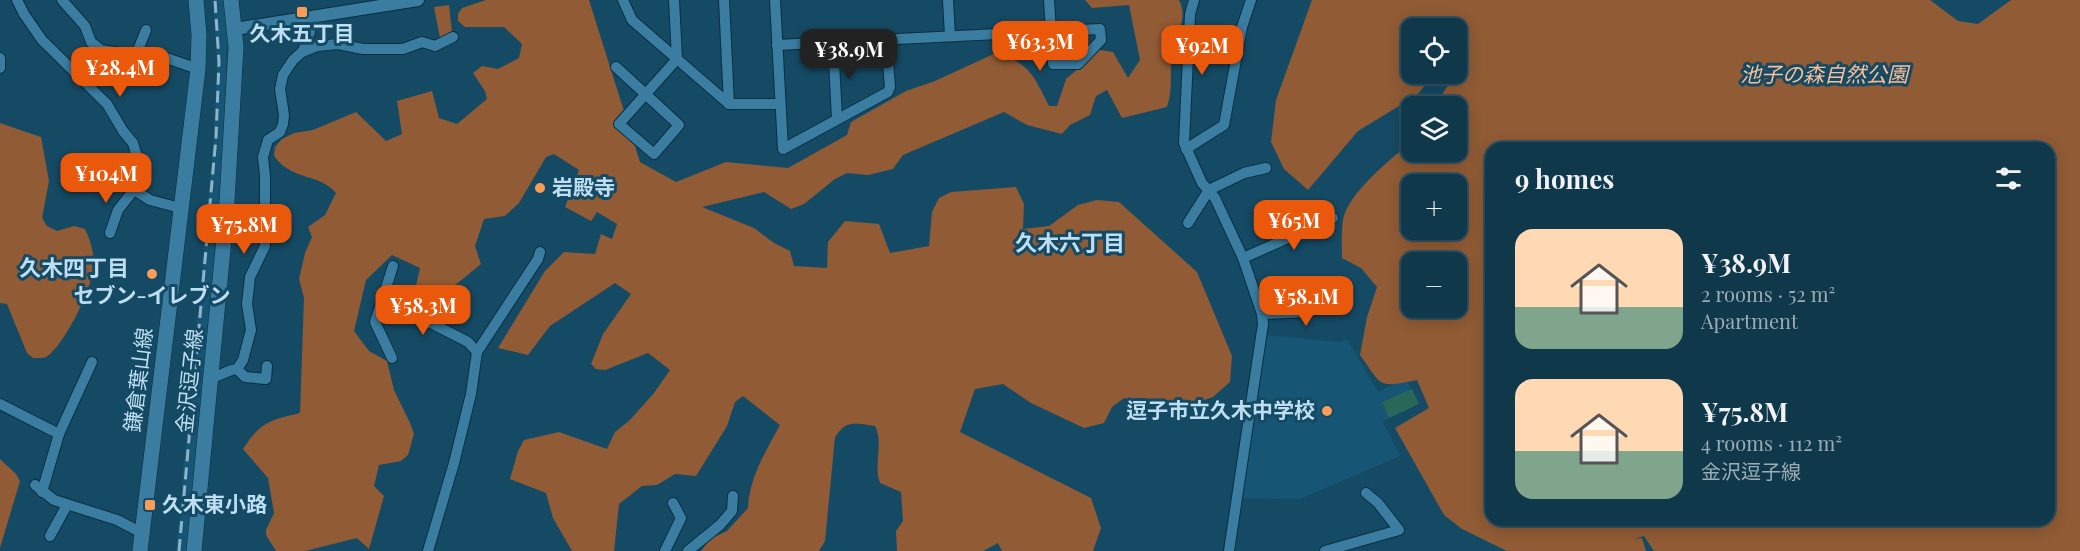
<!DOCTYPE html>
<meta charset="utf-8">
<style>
body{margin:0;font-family:"Playfair Display","Noto Sans JP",serif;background:#1e4355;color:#f1f3f6;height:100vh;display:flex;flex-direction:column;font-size:22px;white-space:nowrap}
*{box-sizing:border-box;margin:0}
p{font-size:20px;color:#9cacb5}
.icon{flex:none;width:33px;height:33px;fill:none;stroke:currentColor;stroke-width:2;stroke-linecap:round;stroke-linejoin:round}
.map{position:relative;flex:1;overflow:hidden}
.details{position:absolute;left:1485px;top:142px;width:570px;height:384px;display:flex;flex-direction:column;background:#10384b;border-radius:18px;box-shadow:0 3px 15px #0003,0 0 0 2px #305263}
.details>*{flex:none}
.buttons{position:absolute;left:1401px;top:18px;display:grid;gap:12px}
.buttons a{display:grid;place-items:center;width:66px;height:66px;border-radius:12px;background:#10384b;box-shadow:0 3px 15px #0003,0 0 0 2px #305263;font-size:30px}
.price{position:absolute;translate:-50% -51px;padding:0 14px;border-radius:12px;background:#ea580c;color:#fff;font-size:20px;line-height:39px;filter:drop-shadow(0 2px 3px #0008)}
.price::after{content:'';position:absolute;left:50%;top:36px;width:18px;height:14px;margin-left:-9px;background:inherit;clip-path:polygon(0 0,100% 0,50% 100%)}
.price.current{background:#222;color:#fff}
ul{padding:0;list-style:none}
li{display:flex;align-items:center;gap:18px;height:150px;padding:0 30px}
li span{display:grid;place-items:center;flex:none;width:168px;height:120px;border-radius:18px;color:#555}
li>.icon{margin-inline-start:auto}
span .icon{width:72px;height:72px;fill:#fffc;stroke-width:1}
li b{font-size:26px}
h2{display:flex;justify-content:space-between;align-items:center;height:72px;padding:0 30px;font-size:26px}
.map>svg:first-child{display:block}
.built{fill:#165573}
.green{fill:#905b35;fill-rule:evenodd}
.water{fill:#296859}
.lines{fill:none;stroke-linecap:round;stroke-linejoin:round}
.minor-casing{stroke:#092f41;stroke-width:12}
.tertiary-casing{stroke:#092f41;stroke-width:14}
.secondary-casing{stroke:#092f41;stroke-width:16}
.minor{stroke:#3a7da1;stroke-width:10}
.tertiary{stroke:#3a7da1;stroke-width:12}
.secondary{stroke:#3a7da1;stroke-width:15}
.rail{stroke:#8eb4ca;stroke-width:3;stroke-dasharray:12 6;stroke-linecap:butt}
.poi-dot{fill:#fd9c56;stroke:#154a64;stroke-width:2}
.labels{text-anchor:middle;stroke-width:6;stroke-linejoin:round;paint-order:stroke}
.poi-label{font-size:21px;font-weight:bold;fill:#bedef2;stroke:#154a64}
.park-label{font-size:21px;font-style:italic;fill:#fabe96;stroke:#154a64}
.street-label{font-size:21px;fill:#bedef2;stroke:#154a64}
.neighbourhood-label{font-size:22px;font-weight:bold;fill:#bedef2;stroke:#154a64}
</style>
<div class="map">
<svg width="2080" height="551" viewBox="0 0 2080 551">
<rect width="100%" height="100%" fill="#154a64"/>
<g class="built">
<path d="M213 0H225L227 29 225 139 188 551H176L214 137 217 59Z"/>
<path d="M1266 335 1340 342 1347 339 1378 392 1406 378 1418 401 1383 422 1400 456 1300 499 1243 498 1240 496Z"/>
</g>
<g class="green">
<path d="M486 0H589L640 162 676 182 726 162 788 168 847 135 851 122 906 91 935 81 998 52C1030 65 1034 76 1049 106H1057L1066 79 1100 50 1113 52 1128 78 1140 60 1129 5 1092 8 1085 0H1179C1190 22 1172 37 1171 55 1170 75 1173 88 1167 107L1122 118 1107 90 1096 96 1090 115 1070 125 1062 134 1027 125 1004 112 903 155 893 169 868 175 847 173 835 179 804 204 791 209 764 192 702 207 754 228 774 243 790 251 794 266 827 268 828 242 845 221 879 224 890 253 929 246 932 212 939 198 951 192 1016 187 1024 204 1023 229 1049 226 1078 205 1097 200 1119 202 1197 272 1232 356 1230 382 1213 397 1160 415H1151L1137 402 1124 398 1112 407 1104 423 1084 428 1031 403 1003 384 975 389 960 432 1091 498 1101 528 1093 551H1002L998 543 983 551H897L896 531 903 521 901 492 880 483C873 465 884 443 875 426 855 423 847 419 835 437L825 541 819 551H701L710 539 727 531 748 508C749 478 766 451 780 425L743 396 735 402 727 426 696 476 675 474 657 485 642 486 619 504 614 551H572L553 518 546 493 510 479 518 451 524 440 559 432 607 449 615 432 630 420 654 393 670 370 648 353 605 370 596 369 591 364 603 334 631 294 615 283 550 326 528 355 498 348 545 271 564 252 595 254 601 234 612 239 617 224 597 212 591 221 565 207 579 170 554 154 546 157 519 203 505 216 484 219 475 246 481 264 454 286 431 314 412 304 420 268 392 255 366 280 354 331 369 351 387 361 394 390 410 423 414 434 408 455 401 461 379 465 374 486 384 496 369 549 357 538 305 551H276L266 535V530L274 513 268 478 243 449C260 422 271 420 300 413L304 298 299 279 305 253 312 237 308 227 325 215 336 193C319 173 292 181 274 156L275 147 282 139 294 133 313 130 356 112 386 141 402 134 397 101 432 91 439 118 457 124 487 99 485 91 473 73 482 66 498 69 519 58 522 44 504 27H465L458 21V14L462 8Z"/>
<path d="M1312 0H1930L1958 21 1978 24 2011 0H2080V551H1654L1644 536 1634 539 1642 538 1646 551H1507L1462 529 1444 515 1395 428 1429 408 1417 380C1377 388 1383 387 1360 355L1367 317 1377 287 1361 268 1342 258C1342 246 1341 232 1343 220 1348 193 1391 159 1411 142L1412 152H1456V106H1438L1443 93 1464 61 1459 50H1457L1456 28H1412V74H1434L1417 95 1358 131 1308 190 1284 169 1271 142 1276 100ZM1491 148H2049V520H1491ZM1412 184H1456V230H1412ZM1412 262H1456V308H1412Z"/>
<path d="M449 5 452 32 440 38 434 7Z"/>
<path d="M0 123 41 137 49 181 42 218 47 226 57 231 74 226 85 229C90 239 93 250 94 261 94 285 68 338 50 354 45 359 40 358 33 358L27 353 7 304 0 303Z"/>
<path d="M0 459 16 474 20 481 0 548Z"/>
</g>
<path class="water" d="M1412 389 1419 404 1389 418 1382 402Z"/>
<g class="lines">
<defs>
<g id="minor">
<path d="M17 0 24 14 42 40 107 104 123 131 133 143 138 160 137 164 124 171 125 184 150 200 180 208"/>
<path d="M62 0 85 26 91 42 101 50 140 56 152 53 198 69"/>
<path d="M623 0 632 20 729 104H780"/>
<path d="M724 0 729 104"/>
<path d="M775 0 783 149 888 92 890 87 886 39"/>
<path d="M948 0 950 36"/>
<path d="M1194 0 1190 14 1184 143 1202 183 1215 198 1243 258 1262 314 1263 324 1229 551"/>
<path d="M833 42 837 119"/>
<path d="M777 45 1100 29 1101 40 1078 64H1053L1049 0"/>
<path d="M302 52 307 43 314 16"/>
<path d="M136 55 146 30"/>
<path d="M0 58V68"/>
<path d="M616 67 679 125 654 154 619 124 677 59 674 0"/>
<path d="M1186 149 1224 125 1242 27 1251 0"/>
<path d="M1188 223 1209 190 1244 173 1266 168"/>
<path d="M110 233 118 210 133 191"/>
<path d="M1243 258 1333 218"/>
<path d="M381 303 427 321 468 342 477 352"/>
<path d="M1262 314 1310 312 1339 299"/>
<path d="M392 358 375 322 393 266"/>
<path d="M237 369 245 377 266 379 267 366"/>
<path d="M211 377C222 376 227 370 237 369L243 360 251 330 247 304 250 277 265 246V176L263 157 268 140 280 132 283 124 284 115 280 89 283 75 293 60 302 52 317 46 338 44 363 49H403L422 42 435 46 453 37"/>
<path d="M0 404 59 434"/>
<path d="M35 485 54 500 117 520 142 533"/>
<path d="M42 492 59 434 92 362"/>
<path d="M50 536 67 505"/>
<path d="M428 551 454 463 471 394 477 352 538 259 540 252"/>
<path d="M665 551 681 518 673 503"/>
<path d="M688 551 720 525 732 511 733 496"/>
<path d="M1325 551 1399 530 1378 503 1366 493"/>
</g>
<path id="tertiary" d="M235 29 418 0"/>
<g id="secondary">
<path d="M140 551 198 69 199 35 196 0"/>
<path d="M194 551 226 218 236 47 231 0"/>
</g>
</defs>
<use href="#minor" class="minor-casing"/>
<use href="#tertiary" class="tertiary-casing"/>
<use href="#secondary" class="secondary-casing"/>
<use href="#minor" class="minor"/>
<use href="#tertiary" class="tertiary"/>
<use href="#secondary" class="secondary"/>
<path class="rail" d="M179 551 216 137 219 62 215 0"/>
</g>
<g class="poi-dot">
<rect x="296" y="6" width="12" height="12" rx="3"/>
<circle cx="540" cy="188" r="6"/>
<circle cx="152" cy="274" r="6"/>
<circle cx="1327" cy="411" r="6"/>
<rect x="144" y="499" width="12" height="12" rx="3"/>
</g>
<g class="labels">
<g class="poi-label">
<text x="302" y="41">久木五丁目</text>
<text x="552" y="195" text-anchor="start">岩殿寺</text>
<text x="152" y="303">セブン-イレブン</text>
<text x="1315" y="418" text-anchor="end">逗子市立久木中学校</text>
<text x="162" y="512" text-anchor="start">久木東小路</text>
</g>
<g class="park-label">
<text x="1824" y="82">池子の森自然公園</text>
</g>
<g class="street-label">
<text transform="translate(139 380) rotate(-83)" y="7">鎌倉葉山線</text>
<text transform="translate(190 381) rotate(-84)" y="7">金沢逗子線</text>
</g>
<g class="neighbourhood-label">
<text x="1070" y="251">久木六丁目</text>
<text x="74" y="276">久木四丁目</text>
</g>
</g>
</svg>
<div class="buttons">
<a><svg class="icon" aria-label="locate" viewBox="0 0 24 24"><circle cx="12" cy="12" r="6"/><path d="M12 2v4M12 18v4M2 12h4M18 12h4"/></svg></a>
<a><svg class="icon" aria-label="layers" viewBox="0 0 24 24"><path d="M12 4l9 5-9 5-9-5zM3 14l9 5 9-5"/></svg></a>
<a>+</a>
<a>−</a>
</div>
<b class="price" style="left:1040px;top:72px">¥63.3M</b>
<b class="price" style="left:1202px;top:76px">¥92M</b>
<b class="price current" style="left:849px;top:80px">¥38.9M</b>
<b class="price" style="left:120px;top:98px">¥28.4M</b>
<b class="price" style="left:106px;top:204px">¥104M</b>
<b class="price" style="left:1294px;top:251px">¥65M</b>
<b class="price" style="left:244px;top:255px">¥75.8M</b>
<b class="price" style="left:1306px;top:327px">¥58.1M</b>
<b class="price" style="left:423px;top:336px">¥58.3M</b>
<section class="details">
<h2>9 homes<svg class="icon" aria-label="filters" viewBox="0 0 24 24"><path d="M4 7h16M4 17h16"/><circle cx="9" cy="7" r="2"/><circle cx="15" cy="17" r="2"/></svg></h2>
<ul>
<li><span style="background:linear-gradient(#ffd9b3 65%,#7fa58c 0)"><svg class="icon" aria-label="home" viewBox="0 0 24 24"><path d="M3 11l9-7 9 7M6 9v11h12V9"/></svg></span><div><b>¥38.9M</b><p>2 rooms · 52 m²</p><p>Apartment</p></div></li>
<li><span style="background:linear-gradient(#ffd9b3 60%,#7fa58c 0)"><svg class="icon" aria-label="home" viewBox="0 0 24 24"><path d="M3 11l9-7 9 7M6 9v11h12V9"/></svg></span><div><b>¥75.8M</b><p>4 rooms · 112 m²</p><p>金沢逗子線</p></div></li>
</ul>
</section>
</div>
